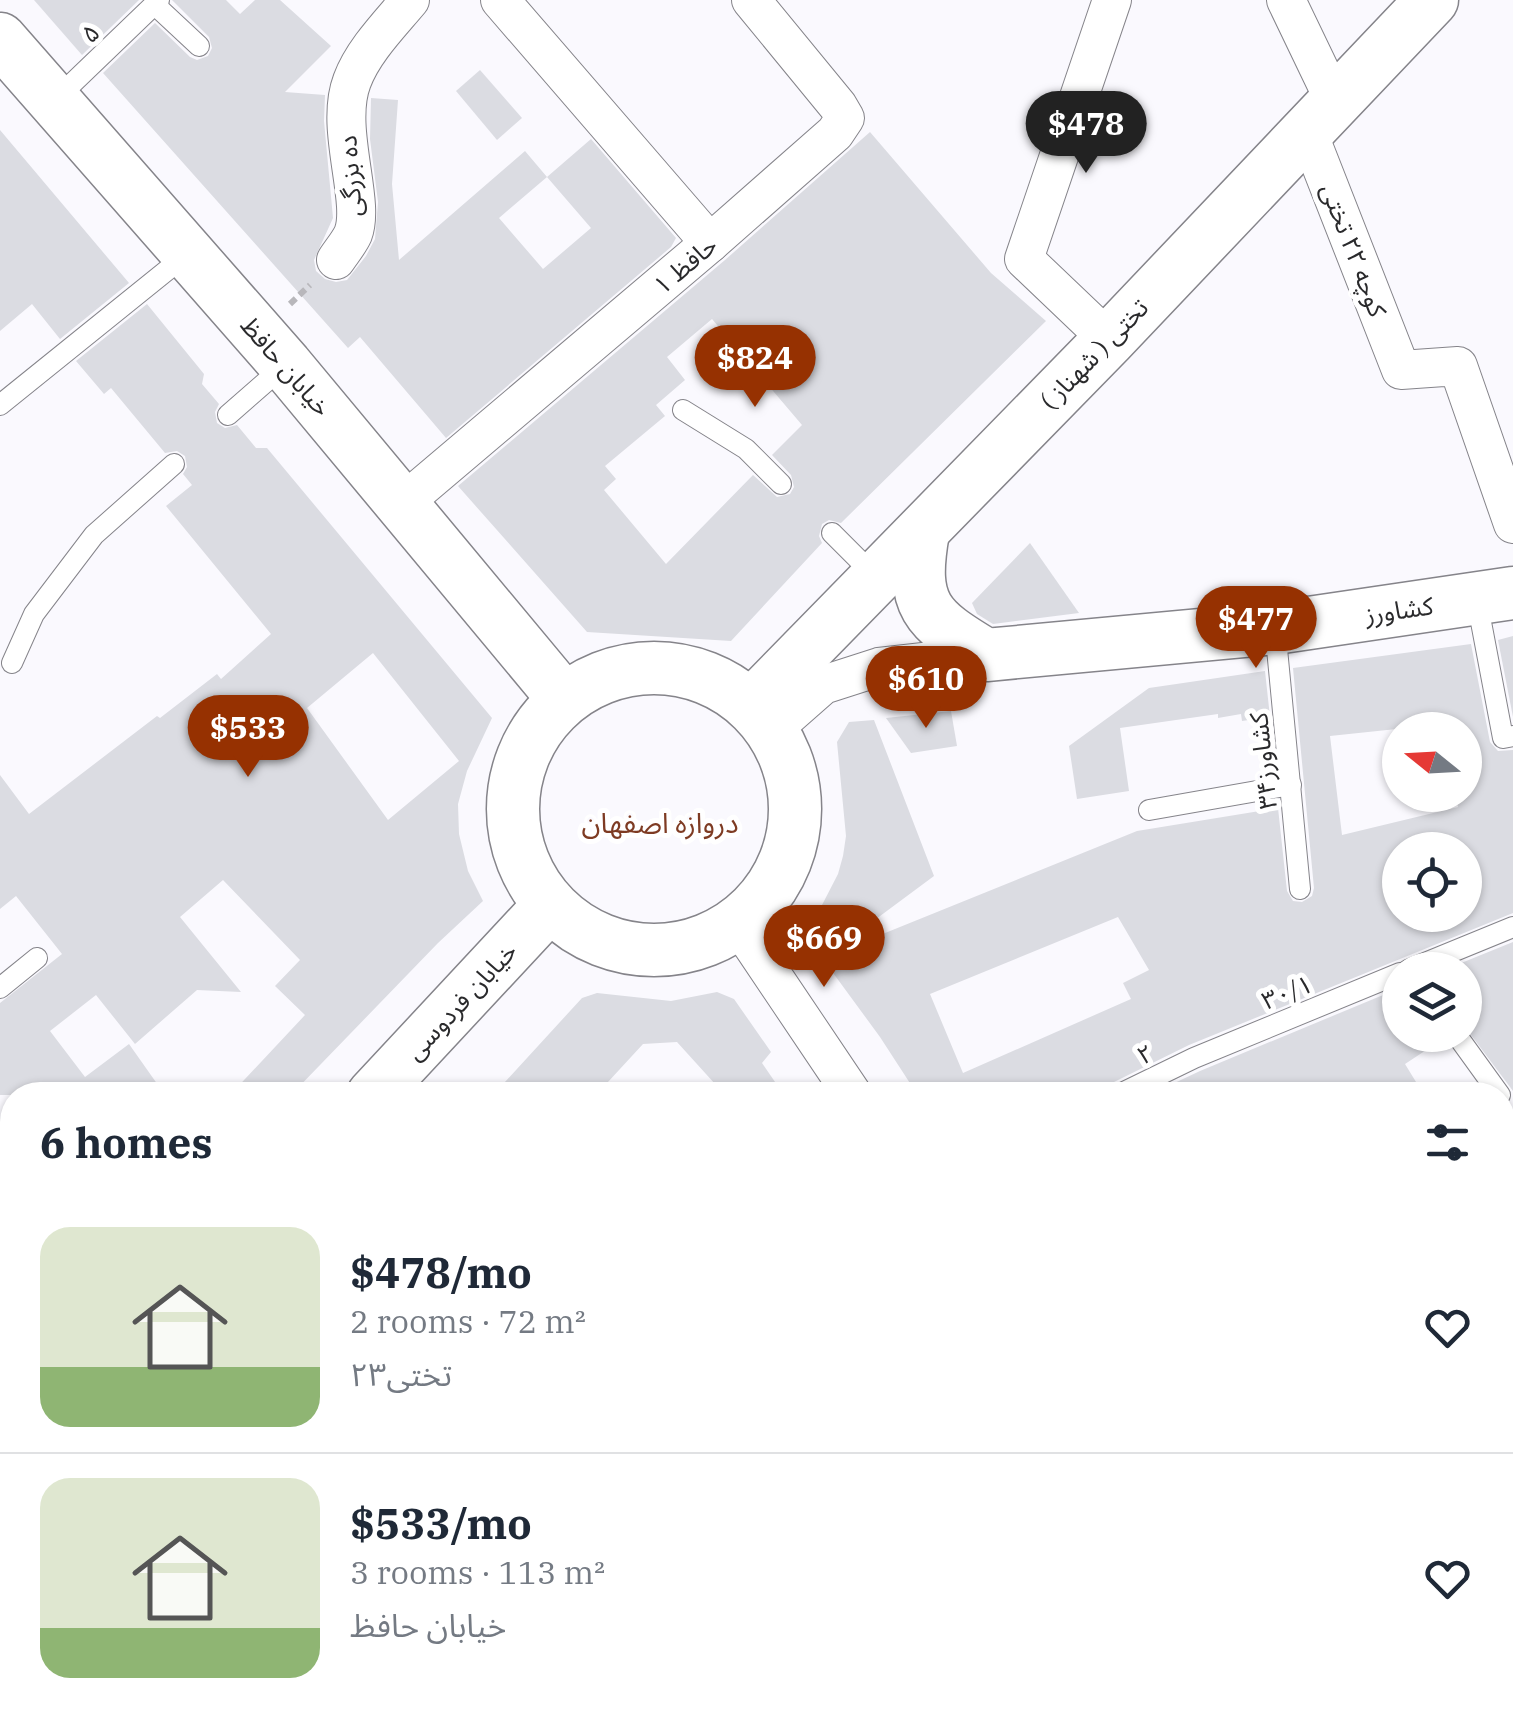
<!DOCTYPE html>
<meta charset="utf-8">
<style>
body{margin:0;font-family:"IBM Plex Serif","Noto Sans Arabic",serif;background:#f6f6f7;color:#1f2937;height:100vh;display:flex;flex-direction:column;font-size:38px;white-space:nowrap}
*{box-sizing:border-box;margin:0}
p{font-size:32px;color:#747a83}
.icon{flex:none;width:55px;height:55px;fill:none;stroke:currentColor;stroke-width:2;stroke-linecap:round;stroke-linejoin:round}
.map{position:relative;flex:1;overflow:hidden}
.side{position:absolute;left:0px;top:1082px;width:1515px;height:642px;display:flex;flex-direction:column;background:#fff;border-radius:40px 40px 0 0;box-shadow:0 2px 8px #0004}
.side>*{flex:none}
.needle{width:65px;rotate:288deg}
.fabs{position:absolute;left:1382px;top:712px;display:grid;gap:20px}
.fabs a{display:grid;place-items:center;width:100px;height:100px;border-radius:50%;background:#fff;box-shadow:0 2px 8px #0004;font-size:50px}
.price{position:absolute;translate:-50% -85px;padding:0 22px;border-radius:35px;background:#963101;color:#fff;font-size:32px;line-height:65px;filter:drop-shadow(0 2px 5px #0008)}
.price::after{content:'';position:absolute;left:50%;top:60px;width:30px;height:22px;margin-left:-15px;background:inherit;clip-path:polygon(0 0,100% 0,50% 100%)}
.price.current{background:#222;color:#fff}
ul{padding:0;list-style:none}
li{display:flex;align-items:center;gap:30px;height:250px;padding:0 40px}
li+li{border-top:2px solid #e0e1e3}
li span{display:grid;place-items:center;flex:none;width:280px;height:200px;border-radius:30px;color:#555}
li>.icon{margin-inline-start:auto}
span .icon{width:120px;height:120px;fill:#fffc;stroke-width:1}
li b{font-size:42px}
h2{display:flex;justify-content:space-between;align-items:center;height:120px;padding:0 40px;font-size:42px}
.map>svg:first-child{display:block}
.building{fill:#dbdce2;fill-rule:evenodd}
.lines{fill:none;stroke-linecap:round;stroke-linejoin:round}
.lane-casing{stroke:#85848a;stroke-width:22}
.street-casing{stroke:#85848a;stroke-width:40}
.secondary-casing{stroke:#85848a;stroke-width:55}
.path{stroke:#b8b7bb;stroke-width:6;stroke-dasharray:8 5;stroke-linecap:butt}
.lane{stroke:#fff;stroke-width:20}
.street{stroke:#fff;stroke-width:38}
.secondary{stroke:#fff;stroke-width:52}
.labels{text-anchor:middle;stroke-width:10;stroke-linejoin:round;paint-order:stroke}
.street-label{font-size:25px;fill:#2a2a2c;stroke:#fff}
.neighbourhood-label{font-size:28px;fill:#7e3b23;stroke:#fff}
</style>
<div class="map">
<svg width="1513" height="1724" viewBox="0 0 1513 1724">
<rect width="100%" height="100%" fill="#faf9fe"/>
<g class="building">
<path d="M34 0H139L82 55Z"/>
<path d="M172 0H226L240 14 255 0H280L331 46 285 92 325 95 324 121 333 218 314 260 316 271 325 279 336 282 347 280 366 256 375 239 378 202 370 139 371 98 398 100 392 184 399 260 525 151 547 177 591 139 676 238 671 247 446 438 360 337 348 348 103 73 155 23 190 57 197 60 208 56 212 48 209 37ZM547 177 591 228 543 269 499 218Z"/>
<path d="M480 70 522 118 497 140 456 91Z"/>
<path d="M0 130 129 283 60 339 32 304 0 331Z"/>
<path d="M870 132 991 273 1046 321 841 523 829 520 822 524 819 536 822 543 731 641 587 632 458 486 725 260ZM712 319 802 425 772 455 791 475 794 487 790 494 777 497 753 475 666 564 604 490 616 479 605 466 665 416 656 405 685 380 667 357Z"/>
<path d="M147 304 204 374 202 384 219 404 215 412 217 423 225 428 237 425 256 448H267L492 718 467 771 458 804 459 834 468 871 483 901 438 943 291 1095H230L305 1015 275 986 300 960 223 880 180 917 241 992 197 990 135 1044 96 995 50 1031 85 1077 129 1044 165 1095H0V1003L62 954 16 896 0 909V775L29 814 157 716 160 718 217 674 221 679 271 634 166 506 192 485 183 474 187 467 185 456 177 451 165 453 111 388 104 394 76 361ZM373 653 459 761 388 820 307 708Z"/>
<path d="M1030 543 1079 613 993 624 977 614 972 603Z"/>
<path d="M1513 636V717L1498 640Z"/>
<path d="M1471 644 1490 742 1498 751 1513 750V913L1189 1045 1112 1083 1104 1095H914L917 1094 880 1037 806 936 838 874 843 856 846 836 837 742 849 722 874 720 934 876 845 942 848 948 1137 831 1278 808 1287 891 1293 901 1302 902 1312 896 1314 888 1293 668ZM1444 724 1445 730H1465V795H1456L1458 807 1342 835 1330 736ZM1400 850H1465V915H1400ZM1118 917 1149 970 1123 983 1131 999 963 1073 930 994Z"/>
<path d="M1265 671 1270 717 1242 721 1241 714 1218 718V714L1120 728 1129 791 1077 799 1069 746 1149 688Z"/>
<path d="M951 711 957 746 911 753 886 718Z"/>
<path d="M1513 942V1091L1465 1027V970H1444Z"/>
<path d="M1400 988V1035H1449L1405 1064 1424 1095H1149L1200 1071Z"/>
<path d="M717 992 734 999 771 1052 762 1063 784 1095H725L677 1042 643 1044 596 1095H493L582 998 597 993 671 1001Z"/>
</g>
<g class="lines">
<defs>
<g id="lane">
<path d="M155 5 199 46"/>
<path d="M56 99 159 0"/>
<path d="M0 405 186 255"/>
<path d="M683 410 746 449 781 484"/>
<path d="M228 415 284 366"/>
<path d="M832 533 876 577"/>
<path d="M1477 601 1503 738 1513 736"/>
<path d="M1275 628 1300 889"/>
<path d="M12 663 34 614 94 535 174 464"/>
<path d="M1149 810 1291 785"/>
<path d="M1408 970 1513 927"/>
<path d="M0 988 37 958"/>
<path d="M1461 1041 1500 1095"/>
<path d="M1118 1095 1194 1058 1400 973"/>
<path d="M1502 1240 1513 1229"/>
<path d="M876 1712 879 1724"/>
<path d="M1483 1712 1490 1724"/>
<path d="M241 1720 247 1712"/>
</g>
<g id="street">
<path d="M500 0 710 243"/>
<path d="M1286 0 1335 102"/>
<path d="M1307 130 1401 370 1458 366 1513 524"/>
<path d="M336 260C341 252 349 243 353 234 366 201 334 128 352 81 363 51 390 24 410 0"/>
<path d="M1109 340 1024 259 1112 0"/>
<path d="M403 503 710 243 835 133 845 118 838 106 751 0"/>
<path d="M773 729 823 685 879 667 986 655"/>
<path d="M738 924 853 1095"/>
<path d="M0 1275 12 1291"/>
<path d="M1285 1712 1293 1724"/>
<path d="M518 1724 520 1712"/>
</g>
<g id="secondary">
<path d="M0 39 286 365 564 699"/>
<path d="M923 532C910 606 926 619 986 655L1275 628 1513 593"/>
<circle cx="654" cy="809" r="141"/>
<path d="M753 704 1109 340 1432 0"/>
<path d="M373 1095 549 906"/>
<path d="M0 1482 12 1469"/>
</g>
</defs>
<use href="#lane" class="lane-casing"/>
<use href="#street" class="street-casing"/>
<use href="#secondary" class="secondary-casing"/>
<path class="path" d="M290 304 310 285"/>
<use href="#lane" class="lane"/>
<use href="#street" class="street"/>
<use href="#secondary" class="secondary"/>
</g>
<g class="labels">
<g class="street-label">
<text transform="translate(90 33) rotate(-43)" y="9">۵</text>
<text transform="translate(350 176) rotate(-94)" y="9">ده بزرگی</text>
<text transform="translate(1354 250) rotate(69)" y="9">کوچه ۲۲ تختی</text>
<text transform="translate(685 265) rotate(-40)" y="9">حافظ ۱</text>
<text transform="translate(1094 354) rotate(-46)" y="9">تختی ( شهناز )</text>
<text transform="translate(286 366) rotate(49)" y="9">خیابان حافظ</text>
<text transform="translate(1399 610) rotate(-8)" y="9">کشاورز</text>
<text transform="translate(1263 761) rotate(-96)" y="9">کشاورز۳۴</text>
<text transform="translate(1287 992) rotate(-22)" y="9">۳۰/۱</text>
<text transform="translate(461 1001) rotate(-47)" y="9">خیابان فردوسی</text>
<text transform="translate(1145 1054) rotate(-26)" y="9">۲</text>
</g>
<g class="neighbourhood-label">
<text x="660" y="833">دروازه اصفهان</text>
</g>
</g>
</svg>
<div class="fabs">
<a><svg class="needle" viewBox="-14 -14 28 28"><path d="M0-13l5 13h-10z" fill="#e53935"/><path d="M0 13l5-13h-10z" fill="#747a83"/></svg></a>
<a><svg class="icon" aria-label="locate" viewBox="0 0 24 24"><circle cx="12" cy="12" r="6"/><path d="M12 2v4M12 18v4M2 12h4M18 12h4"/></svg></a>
<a><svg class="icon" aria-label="layers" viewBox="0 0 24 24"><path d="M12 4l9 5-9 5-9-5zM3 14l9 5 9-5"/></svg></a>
</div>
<b class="price current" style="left:1086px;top:176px">$478</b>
<b class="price" style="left:755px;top:410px">$824</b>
<b class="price" style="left:1256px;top:671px">$477</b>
<b class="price" style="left:926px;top:731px">$610</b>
<b class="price" style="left:248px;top:780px">$533</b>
<b class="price" style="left:824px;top:990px">$669</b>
<section class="side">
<h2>6 homes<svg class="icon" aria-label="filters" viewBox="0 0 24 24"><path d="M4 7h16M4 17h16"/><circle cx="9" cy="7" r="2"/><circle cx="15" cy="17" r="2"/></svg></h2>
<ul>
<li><span style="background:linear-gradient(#dfe7d0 70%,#8fb573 0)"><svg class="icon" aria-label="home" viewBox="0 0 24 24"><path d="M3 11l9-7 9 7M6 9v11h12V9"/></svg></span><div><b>$478/mo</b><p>2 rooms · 72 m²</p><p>تختی۲۳</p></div><svg class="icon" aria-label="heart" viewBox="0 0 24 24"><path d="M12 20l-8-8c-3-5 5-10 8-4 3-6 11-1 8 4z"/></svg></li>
<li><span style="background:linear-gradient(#dfe7d0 75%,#8fb573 0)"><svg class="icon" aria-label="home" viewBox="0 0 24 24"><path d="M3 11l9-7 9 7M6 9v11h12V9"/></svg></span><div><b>$533/mo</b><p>3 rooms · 113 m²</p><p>خیابان حافظ</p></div><svg class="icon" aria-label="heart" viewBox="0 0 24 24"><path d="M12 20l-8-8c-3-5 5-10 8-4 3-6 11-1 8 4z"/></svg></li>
</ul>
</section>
</div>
